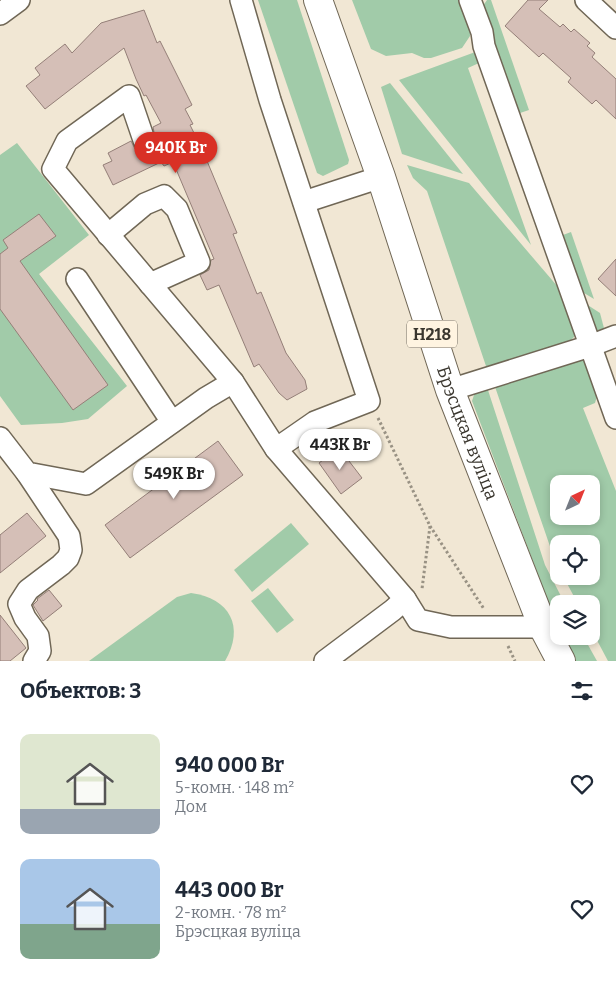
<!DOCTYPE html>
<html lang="ru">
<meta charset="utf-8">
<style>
body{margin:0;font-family:Bitter,serif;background:#f6f6f7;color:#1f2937;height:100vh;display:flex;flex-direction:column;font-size:19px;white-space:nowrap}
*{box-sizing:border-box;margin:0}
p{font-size:16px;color:#747a83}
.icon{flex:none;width:28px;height:28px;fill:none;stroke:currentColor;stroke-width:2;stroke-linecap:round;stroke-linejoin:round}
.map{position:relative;height:661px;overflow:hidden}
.side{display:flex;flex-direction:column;background:#fff;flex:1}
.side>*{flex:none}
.needle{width:32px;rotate:43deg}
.controls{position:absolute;left:550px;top:475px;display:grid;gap:10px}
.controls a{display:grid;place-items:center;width:50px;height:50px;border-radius:10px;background:#fff;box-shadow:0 2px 8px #0003;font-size:25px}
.price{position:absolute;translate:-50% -42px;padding:0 11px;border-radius:18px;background:#fff;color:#222;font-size:16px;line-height:32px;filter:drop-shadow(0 1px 2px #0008)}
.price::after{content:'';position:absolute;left:50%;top:30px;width:15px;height:11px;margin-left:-8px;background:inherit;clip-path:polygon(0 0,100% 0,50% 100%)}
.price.current{background:#d93025;color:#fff}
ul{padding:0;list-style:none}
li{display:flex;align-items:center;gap:15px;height:125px;padding:0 20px}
li span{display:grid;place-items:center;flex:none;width:140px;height:100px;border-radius:10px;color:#555}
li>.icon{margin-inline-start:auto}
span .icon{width:60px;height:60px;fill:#fffc;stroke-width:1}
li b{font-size:21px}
h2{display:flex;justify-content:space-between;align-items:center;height:60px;padding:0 20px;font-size:21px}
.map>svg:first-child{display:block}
.green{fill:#a1cba9;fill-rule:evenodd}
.building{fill:#d5bfb7;stroke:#947f78}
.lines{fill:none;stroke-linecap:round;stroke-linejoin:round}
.minor-casing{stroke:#706756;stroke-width:24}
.major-casing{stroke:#706756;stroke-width:30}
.path{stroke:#999284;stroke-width:3;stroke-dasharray:2.5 2.5;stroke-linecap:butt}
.minor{stroke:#fff;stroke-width:21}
.major{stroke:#fff;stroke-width:28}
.labels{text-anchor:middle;stroke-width:4;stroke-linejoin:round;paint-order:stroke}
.shield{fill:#fff4e1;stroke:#756f64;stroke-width:1}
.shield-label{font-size:16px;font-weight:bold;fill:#3a362e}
.street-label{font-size:18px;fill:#3a362e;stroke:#fff4e1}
</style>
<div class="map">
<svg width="616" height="661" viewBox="0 0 616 661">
<rect width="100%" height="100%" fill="#f1e7d4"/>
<g class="green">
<path d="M258 0H297L349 160 348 164 323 176 317 173Z"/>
<path d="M352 0H459L470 28V36L462 48 431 58H424L412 53 386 56 371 49Z"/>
<path d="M487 0H491L529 110 520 113 512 103 480 10Z"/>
<path d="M478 51 479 63 468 68 531 245 399 80Z"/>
<path d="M390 83 463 174 402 154 381 87Z"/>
<path d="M17 143 89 235 39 274 127 386 88 419 62 423 21 425 0 396V155Z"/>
<path d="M407 165 469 183 564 294 575 329 574 337 565 346 488 372 427 191 413 178Z"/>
<path d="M571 232 594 299 579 290 563 235Z"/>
<path d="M583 302 600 313 605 332 595 334Z"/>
<path d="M583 357 598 393 595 403 583 408 616 491V661H608L591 629V604H578L563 576H591V544H559V567L554 558 493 381ZM559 484H591V516H559Z"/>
<path d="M486 384 545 565 565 604H559V630L472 401 475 392Z"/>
<path d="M291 523 309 544 252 592 234 570Z"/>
<path d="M268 588 294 620 277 633 251 601Z"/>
<path d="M191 593C230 598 245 627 225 661H89L177 597Z"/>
<path d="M561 636H583L597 661H574Z"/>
</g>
<g class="building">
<path d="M528 0H548L539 9 560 27 563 24 571 32 574 29 590 43 587 46 595 53 592 57 616 79V119L596 100 592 104 568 82 571 78 543 53 539 57 505 26Z"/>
<path d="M144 10 157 43 160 41 192 105 185 109 193 124 190 125 202 149 237 233 233 234 257 294 261 292 286 353 305 380 307 389 287 400 279 393 259 364 254 367 219 285 207 290 200 275 209 270 211 260 214 259 173 162 164 166 161 162 113 185 103 165 112 161 108 153 131 141 135 149 141 152H148L153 149 156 142 153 127 161 123 146 95 144 96 136 79 124 48 45 109 26 86 40 75 35 68 65 44 72 53 101 23Z"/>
<path d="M39 214 56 236 20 261 108 385 73 410 0 309V254L8 248 3 240Z"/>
<path d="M616 259V296L598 279Z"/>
<path d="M218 441 243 475 130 558 105 525Z"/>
<path d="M339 448 362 478 341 494 319 463Z"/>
<path d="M27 513 46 536 0 573V535Z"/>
<path d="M49 590 62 606 43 621 33 605 38 600 37 599Z"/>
<path d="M0 615 26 648 10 661H0Z"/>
</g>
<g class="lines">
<defs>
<g id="minor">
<path d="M241 0 270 100 369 401 315 422 276 449"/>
<path d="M470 0 482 32 484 46 616 418"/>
<path d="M586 0 616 28"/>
<path d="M0 14 19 0"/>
<path d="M144 140 129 96 67 141 53 169 233 382 276 449 405 599"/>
<path d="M304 202 381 177"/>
<path d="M108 235 145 204 164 196 177 209 199 262 150 284"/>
<path d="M77 279 172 422"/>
<path d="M450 390 590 346 616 336"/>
<path d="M0 438 27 473 86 484 206 398 233 382"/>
<path d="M27 473 69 536 71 550 68 558 61 565 28 590 19 604 25 618 38 636 40 651 34 661"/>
<path d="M325 661 393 610 405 599 418 620 451 627H543"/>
</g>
<g id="major">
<path id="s1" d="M318 0 381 177 450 390 543 627 561 661"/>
</g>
</defs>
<use href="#minor" class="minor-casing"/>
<use href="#major" class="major-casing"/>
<g class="path">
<path d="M378 418 430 526 422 589"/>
<path d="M430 526 484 609"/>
<path d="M508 646 515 661"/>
</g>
<use href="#minor" class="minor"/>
<use href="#major" class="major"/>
</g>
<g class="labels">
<rect class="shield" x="407" y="320.5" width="50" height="27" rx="4"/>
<g class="shield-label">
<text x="432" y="340">Н218</text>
</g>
<g class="street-label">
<text dy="6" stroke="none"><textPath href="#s1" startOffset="458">Брэсцкая вуліца</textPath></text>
</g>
</g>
</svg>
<div class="controls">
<a><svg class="needle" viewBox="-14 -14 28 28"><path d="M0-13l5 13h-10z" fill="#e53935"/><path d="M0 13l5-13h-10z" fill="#747a83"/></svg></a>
<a><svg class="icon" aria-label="locate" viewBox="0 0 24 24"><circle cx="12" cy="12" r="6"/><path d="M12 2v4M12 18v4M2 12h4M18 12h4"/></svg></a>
<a><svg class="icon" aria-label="layers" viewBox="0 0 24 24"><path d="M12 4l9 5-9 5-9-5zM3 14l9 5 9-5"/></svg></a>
</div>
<b class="price current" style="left:176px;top:174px">940K Br</b>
<b class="price" style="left:340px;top:471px">443K Br</b>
<b class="price" style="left:174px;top:500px">549K Br</b>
</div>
<section class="side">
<h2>Объектов: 3<svg class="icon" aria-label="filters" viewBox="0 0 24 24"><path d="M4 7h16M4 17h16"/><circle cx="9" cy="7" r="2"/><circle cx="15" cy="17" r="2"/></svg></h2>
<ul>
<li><span style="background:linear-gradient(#dfe7d0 75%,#9aa5b1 0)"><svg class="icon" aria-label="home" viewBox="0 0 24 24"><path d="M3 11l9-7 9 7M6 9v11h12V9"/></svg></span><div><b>940 000 Br</b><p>5-комн. · 148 m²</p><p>Дом</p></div><svg class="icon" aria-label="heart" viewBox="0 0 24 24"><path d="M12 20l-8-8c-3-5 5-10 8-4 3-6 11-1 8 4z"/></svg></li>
<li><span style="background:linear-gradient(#a9c7e8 65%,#7fa58c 0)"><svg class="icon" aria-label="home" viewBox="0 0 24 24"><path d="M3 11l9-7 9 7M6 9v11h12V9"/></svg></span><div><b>443 000 Br</b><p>2-комн. · 78 m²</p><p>Брэсцкая вуліца</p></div><svg class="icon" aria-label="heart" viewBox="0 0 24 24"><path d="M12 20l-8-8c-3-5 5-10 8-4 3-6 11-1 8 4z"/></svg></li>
</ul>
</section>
